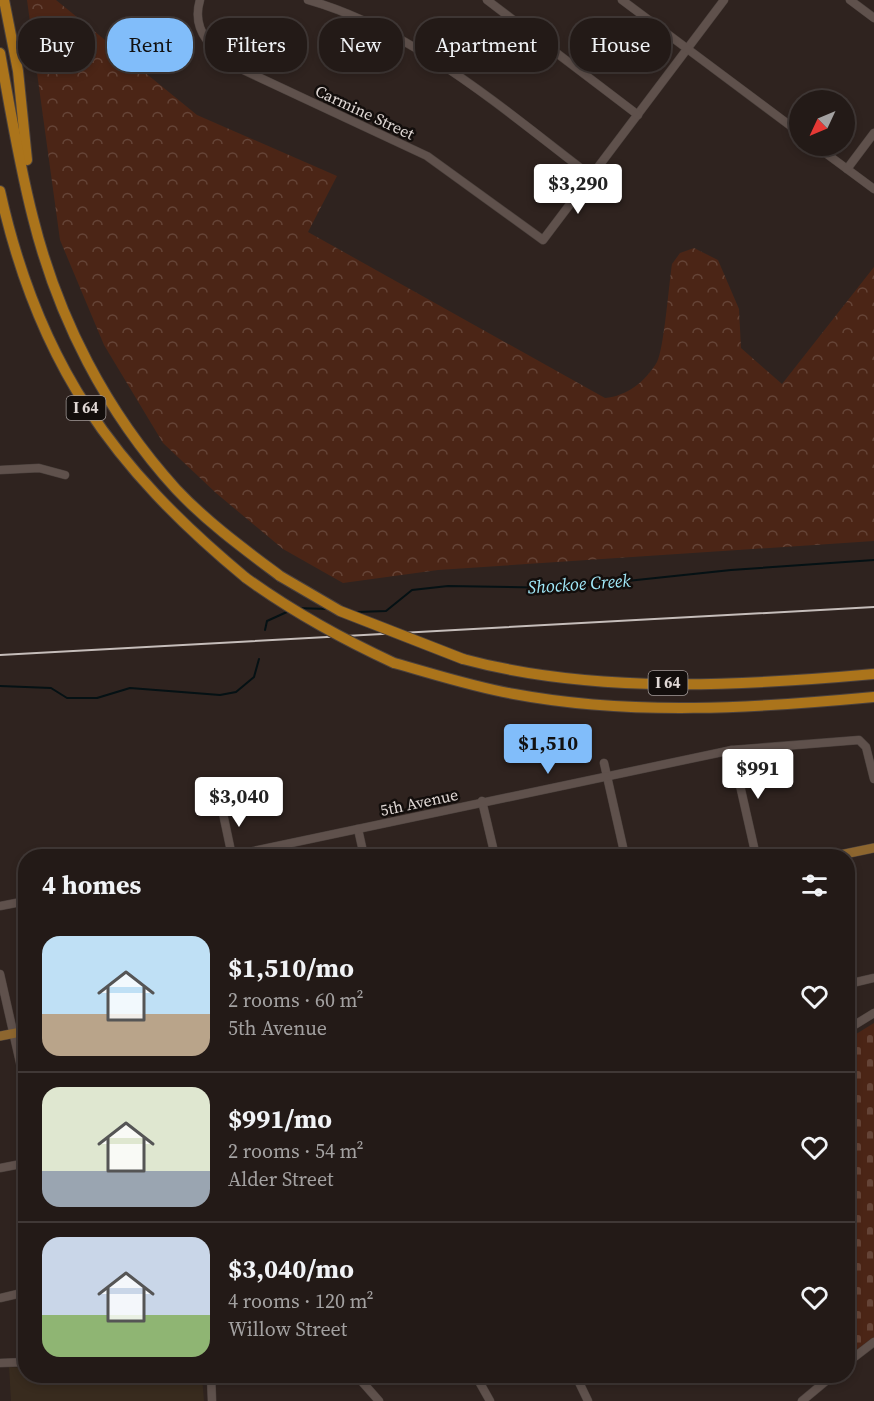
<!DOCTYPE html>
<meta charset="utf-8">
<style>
body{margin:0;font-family:"Source Serif 4",serif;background:#2f2724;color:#f1f3f6;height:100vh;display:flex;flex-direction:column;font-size:22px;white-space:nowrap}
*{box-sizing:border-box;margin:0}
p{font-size:20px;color:#a3a1a1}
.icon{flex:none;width:33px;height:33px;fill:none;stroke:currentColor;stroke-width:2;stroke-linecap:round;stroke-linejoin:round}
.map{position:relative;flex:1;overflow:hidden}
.panel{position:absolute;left:18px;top:849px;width:837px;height:534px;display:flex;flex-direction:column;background:#231a17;border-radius:24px;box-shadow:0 3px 9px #0003,0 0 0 2px #403836}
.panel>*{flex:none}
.hud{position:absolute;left:18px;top:18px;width:838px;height:54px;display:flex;gap:12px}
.needle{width:39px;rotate:226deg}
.controls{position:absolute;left:789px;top:90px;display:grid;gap:12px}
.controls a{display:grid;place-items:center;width:66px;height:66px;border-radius:50%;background:#231a17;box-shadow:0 3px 9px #0003,0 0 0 2px #403836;font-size:30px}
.price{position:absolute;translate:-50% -51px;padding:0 14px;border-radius:6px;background:#fff;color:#222;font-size:20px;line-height:39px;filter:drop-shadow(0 2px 3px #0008)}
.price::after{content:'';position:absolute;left:50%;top:36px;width:18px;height:14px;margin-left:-9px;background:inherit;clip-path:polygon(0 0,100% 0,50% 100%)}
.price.active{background:#81bdfa;color:#111}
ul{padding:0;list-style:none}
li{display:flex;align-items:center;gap:18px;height:150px;padding:0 24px}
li+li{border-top:2px solid #403836}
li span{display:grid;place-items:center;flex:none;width:168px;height:120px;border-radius:18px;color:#555}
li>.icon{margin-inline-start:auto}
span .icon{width:72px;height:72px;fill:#fffc;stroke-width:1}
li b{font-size:26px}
h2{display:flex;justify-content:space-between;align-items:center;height:72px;padding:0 24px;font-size:26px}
.chip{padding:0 21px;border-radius:24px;background:#231a17;box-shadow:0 3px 9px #0003,0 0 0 2px #403836;font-size:21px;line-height:54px}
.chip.active{background:#81bdfa;color:#111}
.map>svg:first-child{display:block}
.education{fill:#382b1e}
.forest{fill:url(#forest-crowns)}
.cemetery{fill:url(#cemetery-stones)}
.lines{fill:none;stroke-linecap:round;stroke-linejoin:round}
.stream{stroke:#051114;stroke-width:2}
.minor-casing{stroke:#4b413d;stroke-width:9}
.major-casing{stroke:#4b413d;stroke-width:10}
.highway-casing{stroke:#4b413d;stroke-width:12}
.minor{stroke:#5f514c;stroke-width:8}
.major{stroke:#8d662f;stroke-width:9}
.highway{stroke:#ab741b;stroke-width:10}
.rail{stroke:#c6bebb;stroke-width:2}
.highway-bridge-casing{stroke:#4b413d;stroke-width:12;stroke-linecap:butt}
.highway-bridge{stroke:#ab741b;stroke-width:10}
.labels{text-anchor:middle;stroke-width:5;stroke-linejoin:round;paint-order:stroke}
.shield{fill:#130e0c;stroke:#a29b99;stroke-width:1.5}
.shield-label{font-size:15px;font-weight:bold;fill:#e0d8d5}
.street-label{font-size:16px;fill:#e0d8d5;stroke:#130e0c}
.water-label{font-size:18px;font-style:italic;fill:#a1e9f9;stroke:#130e0c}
</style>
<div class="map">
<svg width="874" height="1401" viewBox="0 0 874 1401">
<defs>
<pattern id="forest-crowns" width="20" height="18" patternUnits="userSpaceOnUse" patternTransform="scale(1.5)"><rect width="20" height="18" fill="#4b2516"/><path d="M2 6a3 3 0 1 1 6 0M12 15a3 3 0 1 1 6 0" fill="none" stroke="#654437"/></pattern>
<pattern id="cemetery-stones" width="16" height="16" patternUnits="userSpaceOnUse" patternTransform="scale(1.5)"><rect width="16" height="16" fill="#4b2516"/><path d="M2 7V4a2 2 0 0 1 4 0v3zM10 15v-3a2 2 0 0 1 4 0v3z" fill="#654437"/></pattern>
</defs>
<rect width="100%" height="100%" fill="#2f231f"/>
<path class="education" d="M9 1367 25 1368 26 1376H202L204 1401H11Z"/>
<path class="forest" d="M27 0H56L197 115 337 176 308 232 605 398C627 396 645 382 657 362 664 349 669 283 672 264L680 253 694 248 718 260 739 309 741 348 782 384 874 267V541L438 570 343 583 283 549 216 493 163 443 104 345 60 240Z"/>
<path class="cemetery" d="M874 1023V1338L848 1356V1039Z"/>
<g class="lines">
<g class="stream">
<path d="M297 608 327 609"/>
<path d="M357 612 386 611 412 590 448 586 561 588 731 570 874 560"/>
<path d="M265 630 267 621 289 611"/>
<path d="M0 686 51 688 67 698H97L130 688 220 695 236 692 254 677 259 659"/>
</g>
<defs>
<g id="minor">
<path d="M200 0C190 33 215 51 239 68L427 156 543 240 724 0"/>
<path d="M308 0C414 30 504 110 591 176"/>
<path d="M487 0 638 115"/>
<path d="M622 0 800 133"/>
<path d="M850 0 874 18"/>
<path d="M816 146 874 189"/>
<path d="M847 169 874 133"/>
<path d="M0 470 39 468 65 475"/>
<path d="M732 750 756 856"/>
<path d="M604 763 625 856"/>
<path d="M482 801 495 856"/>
<path d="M221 804 232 856"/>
<path d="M358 829 364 856"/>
<path d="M230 856 732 750 859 740 866 747 874 779"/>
<path d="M0 906 26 901"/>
<path d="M0 974 26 1089"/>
<path d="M848 984 874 978"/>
<path d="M848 1029 874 1013"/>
<path d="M0 1168 26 1163"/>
<path d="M0 1298 26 1292"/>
<path d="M848 1362 874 1342"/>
<path d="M0 1363 26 1362"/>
<path d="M211 1376 212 1401"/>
<path d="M357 1376 379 1401"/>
<path d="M476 1376 490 1401"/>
<path d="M576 1376 588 1401"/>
<path d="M802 1401 832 1376"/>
</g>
<g id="major">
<path d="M835 856 874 848"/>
<path d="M0 1036 26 1031"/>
</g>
<g id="highway">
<path d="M4 0 18 71 27 160"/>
<path d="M0 53C10 108 19 164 33 218 58 318 106 412 176 489 207 522 244 549 280 576"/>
<path d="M0 191C38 363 112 467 246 578"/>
<path d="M463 659C593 694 741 686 874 674"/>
<path d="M394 663C434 674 473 687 514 694 631 716 756 708 874 697"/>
</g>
</defs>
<use href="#minor" class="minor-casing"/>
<use href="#major" class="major-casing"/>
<use href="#highway" class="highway-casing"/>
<use href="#minor" class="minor"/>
<use href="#major" class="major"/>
<use href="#highway" class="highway"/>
<path class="rail" d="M0 655 874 607"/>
<defs>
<g id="highway-bridge">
<path d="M280 576 340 611 463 659"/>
<path d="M246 578C293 612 342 639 394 663"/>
</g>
</defs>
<use href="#highway-bridge" class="highway-bridge-casing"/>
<use href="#highway-bridge" class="highway-bridge"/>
</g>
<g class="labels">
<g class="shield">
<rect x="66.5" y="396" width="39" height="24" rx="4.5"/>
<rect x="648.5" y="671" width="39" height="24" rx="4.5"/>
</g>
<g class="shield-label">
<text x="86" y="413">I 64</text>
<text x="668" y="688">I 64</text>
</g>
<g class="street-label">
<text transform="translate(365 112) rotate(25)" y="6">Carmine Street</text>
<text transform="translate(419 802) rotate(-12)" y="6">5th Avenue</text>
</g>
<g class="water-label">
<text transform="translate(579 584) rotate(-4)" y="6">Shockoe Creek</text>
</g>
</g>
</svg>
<div class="controls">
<a><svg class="needle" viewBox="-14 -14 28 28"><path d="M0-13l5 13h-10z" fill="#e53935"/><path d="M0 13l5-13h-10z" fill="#a3a1a1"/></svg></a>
</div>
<b class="price" style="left:578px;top:215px">$3,290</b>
<b class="price active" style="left:548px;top:775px">$1,510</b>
<b class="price" style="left:758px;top:800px">$991</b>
<b class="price" style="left:239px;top:828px">$3,040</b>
<div class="hud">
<a class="chip">Buy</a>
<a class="chip active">Rent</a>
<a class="chip">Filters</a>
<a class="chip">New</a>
<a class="chip">Apartment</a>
<a class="chip">House</a>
</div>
<section class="panel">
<h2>4 homes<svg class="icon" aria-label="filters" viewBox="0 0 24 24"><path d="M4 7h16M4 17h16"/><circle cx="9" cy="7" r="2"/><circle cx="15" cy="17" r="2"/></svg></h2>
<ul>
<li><span style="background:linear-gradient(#bfe0f5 65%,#b9a48a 0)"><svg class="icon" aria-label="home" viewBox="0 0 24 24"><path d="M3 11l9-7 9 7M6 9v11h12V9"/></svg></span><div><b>$1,510/mo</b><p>2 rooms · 60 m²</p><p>5th Avenue</p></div><svg class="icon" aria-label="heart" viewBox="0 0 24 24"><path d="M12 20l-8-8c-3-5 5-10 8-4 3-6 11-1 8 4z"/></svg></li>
<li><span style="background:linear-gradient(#dfe7d0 70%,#9aa5b1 0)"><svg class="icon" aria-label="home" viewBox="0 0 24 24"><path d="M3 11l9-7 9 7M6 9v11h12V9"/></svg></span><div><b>$991/mo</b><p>2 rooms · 54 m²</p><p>Alder Street</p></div><svg class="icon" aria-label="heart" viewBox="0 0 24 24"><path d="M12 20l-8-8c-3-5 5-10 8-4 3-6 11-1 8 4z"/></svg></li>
<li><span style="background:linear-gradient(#c9d6e8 65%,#8fb573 0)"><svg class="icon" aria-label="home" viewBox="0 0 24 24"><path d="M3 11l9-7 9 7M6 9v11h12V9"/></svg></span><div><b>$3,040/mo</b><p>4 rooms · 120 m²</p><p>Willow Street</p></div><svg class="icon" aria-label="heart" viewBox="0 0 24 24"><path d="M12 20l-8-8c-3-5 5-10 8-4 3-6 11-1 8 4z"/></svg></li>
</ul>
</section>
</div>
